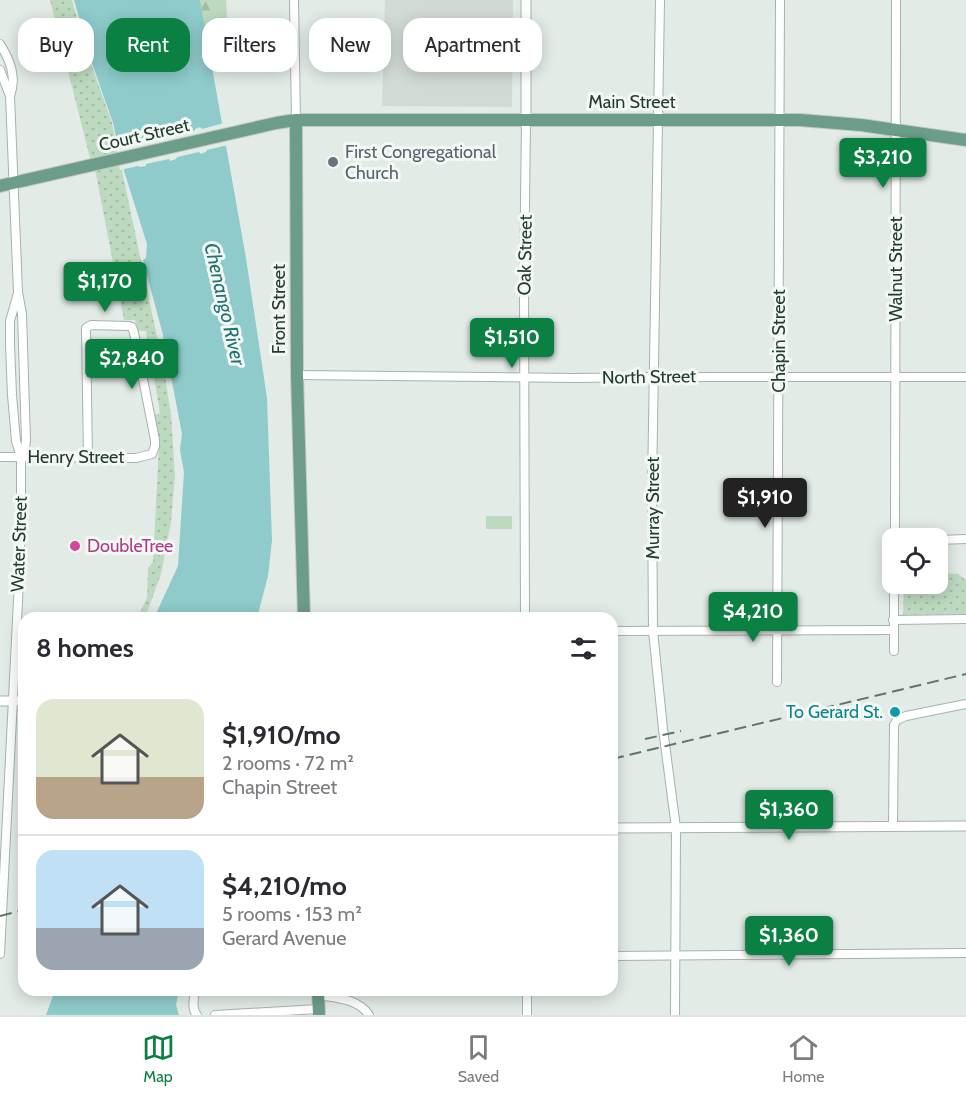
<!DOCTYPE html>
<meta charset="utf-8">
<style>
body{margin:0;font-family:Cabin,sans-serif;background:#f2f2f3;color:#2b2b33;height:100vh;display:flex;flex-direction:column;font-size:22px;white-space:nowrap}
*{box-sizing:border-box;margin:0}
p{font-size:20px;color:#7c7c81}
.icon{flex:none;width:33px;height:33px;fill:none;stroke:currentColor;stroke-width:2;stroke-linecap:round;stroke-linejoin:round}
.map{position:relative;flex:1;overflow:hidden}
.sheet{position:absolute;left:18px;top:612px;width:600px;height:384px;display:flex;flex-direction:column;background:#fff;border-radius:18px;box-shadow:0 3px 15px #0003}
.sheet>*{flex:none}
.guide{position:absolute;left:18px;top:18px;width:600px;height:54px;display:flex;gap:12px}
.buttons{position:absolute;left:882px;top:528px;display:grid;gap:12px}
.buttons a{display:grid;place-items:center;width:66px;height:66px;border-radius:12px;background:#fff;box-shadow:0 3px 15px #0003;font-size:30px}
.price{position:absolute;translate:-50% -51px;padding:0 14px;border-radius:6px;background:#0b8043;color:#fff;font-size:20px;line-height:39px;filter:drop-shadow(0 2px 3px #0008)}
.price::after{content:'';position:absolute;left:50%;top:36px;width:18px;height:14px;margin-left:-9px;background:inherit;clip-path:polygon(0 0,100% 0,50% 100%)}
.price.current{background:#222;color:#fff}
ul{padding:0;list-style:none}
li{display:flex;align-items:center;gap:18px;height:150px;padding:0 18px}
li+li{border-top:2px solid #e1e1e2}
li span{display:grid;place-items:center;flex:none;width:168px;height:120px;border-radius:18px;color:#555}
li>.icon{margin-inline-start:auto}
span .icon{width:72px;height:72px;fill:#fffc;stroke-width:1}
li b{font-size:26px}
h2{display:flex;justify-content:space-between;align-items:center;height:72px;padding:0 18px;font-size:26px}
.chip{padding:0 21px;border-radius:18px;background:#fff;box-shadow:0 3px 15px #0003;font-size:21px;line-height:54px}
.chip.current{background:#0b8043;color:#fff}
.tab-bar{display:flex;justify-content:space-around;align-items:center;height:84px;border-top:2px solid #e1e1e2;background:#fff;font-size:16px;color:#7c7c81}
.tab-bar a{display:grid;justify-items:center;gap:3px}
.tab-bar .current{color:#0b8043}
.map>svg:first-child{display:block}
.built{fill:#d1dbd4}
.green{fill:#bddac0}
.forest{fill:url(#forest-firs)}
.park{fill:url(#park-dots)}
.water{fill:#8fcbcb}
.pier{fill:#e2ebe6}
.lines{fill:none;stroke-linecap:round;stroke-linejoin:round}
.minor-casing{stroke:#a5b3ac;stroke-width:10}
.tertiary-casing{stroke:#a5b3ac;stroke-width:11}
.primary-casing{stroke:#c2c8c5;stroke-width:14}
.minor{stroke:#fff;stroke-width:8}
.tertiary{stroke:#fff;stroke-width:9}
.primary{stroke:#6b9d88;stroke-width:12}
.rail{stroke:#5e766c;stroke-width:2;stroke-dasharray:12 6;stroke-linecap:butt}
.worship-dot{fill:#6b7280;stroke:#f2f8f4;stroke-width:2}
.hotel-dot{fill:#d1479c;stroke:#f2f8f4;stroke-width:2}
.culture-dot{fill:#0f9aa8;stroke:#f2f8f4;stroke-width:2}
.labels{text-anchor:middle;stroke-width:6;stroke-linejoin:round;paint-order:stroke}
.street-label{font-size:18px;fill:#243b31;stroke:#f2f8f4}
.worship-label{font-size:18px;fill:#5b616d;stroke:#f2f8f4;text-anchor:start}
.hotel-label{font-size:18px;fill:#b23c85;stroke:#f2f8f4;text-anchor:start}
.culture-label{font-size:18px;fill:#0d838f;stroke:#f2f8f4;text-anchor:end}
.water-label{font-size:20px;font-style:italic;fill:#237171;stroke:#f2f8f4}
</style>
<div class="map">
<svg width="966" height="1015" viewBox="0 0 966 1015">
<defs>
<pattern id="forest-firs" width="22" height="20" patternUnits="userSpaceOnUse" patternTransform="scale(1.5)"><rect width="22" height="20" fill="#bddac0"/><path d="M5 1l3.5 6h-7zM16 11l3.5 6h-7z" fill="#a2bca5"/></pattern>
<pattern id="park-dots" width="8" height="8" patternUnits="userSpaceOnUse" patternTransform="scale(1.5)"><rect width="8" height="8" fill="#bddac0"/><path d="M2 2h.1M6 6h.1" fill="none" stroke="#a2bca5" stroke-width="1.8" stroke-linecap="round"/></pattern>
</defs>
<rect width="100%" height="100%" fill="#e2ebe6"/>
<path class="built" d="M385 0H513L512 107 382 106Z"/>
<rect class="green" x="486" y="516" width="26" height="13"/>
<path class="forest" d="M200 0H226L228 31 220 46 207 42Z"/>
<g class="park">
<path d="M50 0H72L85 47 112 123 164 370 171 415 175 476 171 522 161 574 145 618H137L147 598 148 568 153 562 159 445 154 415 160 413 146 331H138L135 320H124L96 174 89 154Z"/>
<path d="M938 573 958 574 966 580V614L903 615 904 584H938Z"/>
</g>
<g class="water">
<path d="M74 0H200L246 258 267 398 272 540 268 576 257 618H154L178 566 184 472 180 450 182 434 163 335 143 260 146 258 147 244 124 171 113 123 92 63Z"/>
<path d="M55 990H179L176 1005 179 1015H46Z"/>
</g>
<path class="pier" d="M224 123 228 145 207 150 206 152 201 154 199 152 177 157 176 159 170 161 169 159 146 164V166L140 167 138 166 120 170 116 148 133 144 135 142 140 141 142 142 164 137 165 135 170 134 172 135 194 131 195 129 200 127 202 129Z"/>
<g class="lines">
<defs>
<g id="minor">
<path d="M294 0 296 120"/>
<path d="M660 0 652 486 653 631 663 729 676 828 675 1015"/>
<path d="M0 44C10 60 17 77 10 96"/>
<path d="M0 70 10 96 18 292 22 314 26 440 25 449 21 457V520L18 601 0 954"/>
<path d="M18 293 10 321V344L12 395 16 441 21 457"/>
<path d="M297 375 574 378 654 377H966"/>
<path d="M0 457 136 458 152 454 155 446V440L134 333 132 327 129 326 91 325 86 328 88 458"/>
<path d="M895 538 896 0"/>
<path d="M938 540 966 539"/>
<path d="M894 584V651"/>
<path d="M525 618 524 289 526 120"/>
<path d="M893 620 966 619"/>
<path d="M612 631 893 630"/>
<path d="M777 682 780 0"/>
<path d="M893 827 894 725 897 720 906 716 966 704"/>
<path d="M612 956 966 953"/>
<path d="M195 990C194 998 191 1009 197 1015"/>
<path d="M527 990V1015"/>
<path d="M318 995C336 998 357 998 369 1015"/>
<path d="M215 1015 318 1009"/>
</g>
<g id="tertiary">
<path d="M526 0V120"/>
<path d="M0 701H24"/>
<path d="M612 828 966 826"/>
</g>
<g id="primary">
<path d="M296 120 297 375 304 618"/>
<path d="M0 186 276 123 296 120H800L861 125 966 140"/>
<path d="M318 990 319 1015"/>
</g>
</defs>
<use href="#minor" class="minor-casing"/>
<use href="#tertiary" class="tertiary-casing"/>
<use href="#primary" class="primary-casing"/>
<use href="#minor" class="minor"/>
<use href="#tertiary" class="tertiary"/>
<use href="#primary" class="primary"/>
<g class="rail">
<path d="M645 739 681 731"/>
<path d="M612 759 966 674"/>
<path d="M0 916 24 910"/>
</g>
</g>
<circle class="worship-dot" cx="333" cy="162" r="6"/>
<circle class="hotel-dot" cx="75" cy="546" r="6"/>
<circle class="culture-dot" cx="895" cy="712" r="6"/>
<g class="labels">
<g class="street-label">
<text x="632" y="108">Main Street</text>
<text transform="translate(144 135) rotate(-13)" y="6">Court Street</text>
<text transform="translate(525 255) rotate(-89)" y="6">Oak Street</text>
<text transform="translate(896 269) rotate(-90)" y="6">Walnut Street</text>
<text transform="translate(279 309) rotate(-90)" y="6">Front Street</text>
<text transform="translate(779 341) rotate(-90)" y="6">Chapin Street</text>
<text transform="translate(649 377) rotate(-1)" y="6">North Street</text>
<text x="76" y="463">Henry Street</text>
<text transform="translate(653 508) rotate(-90)" y="6">Murray Street</text>
<text transform="translate(19 544) rotate(-88)" y="6">Water Street</text>
</g>
<g class="worship-label">
<text x="345" y="158">First Congregational<tspan x="345" dy="21">Church</tspan></text>
</g>
<g class="hotel-label">
<text x="87" y="552">DoubleTree</text>
</g>
<g class="culture-label">
<text x="883" y="718">To Gerard St.</text>
</g>
<g class="water-label">
<text transform="translate(225 304) rotate(77)" y="7">Chenango River</text>
</g>
</g>
</svg>
<div class="buttons">
<a><svg class="icon" aria-label="locate" viewBox="0 0 24 24"><circle cx="12" cy="12" r="6"/><path d="M12 2v4M12 18v4M2 12h4M18 12h4"/></svg></a>
</div>
<b class="price" style="left:883px;top:189px">$3,210</b>
<b class="price" style="left:105px;top:313px">$1,170</b>
<b class="price" style="left:512px;top:369px">$1,510</b>
<b class="price" style="left:132px;top:390px">$2,840</b>
<b class="price current" style="left:765px;top:529px">$1,910</b>
<b class="price" style="left:753px;top:643px">$4,210</b>
<b class="price" style="left:789px;top:841px">$1,360</b>
<b class="price" style="left:789px;top:967px">$1,360</b>
<div class="guide">
<a class="chip">Buy</a>
<a class="chip current">Rent</a>
<a class="chip">Filters</a>
<a class="chip">New</a>
<a class="chip">Apartment</a>
</div>
<section class="sheet">
<h2>8 homes<svg class="icon" aria-label="filters" viewBox="0 0 24 24"><path d="M4 7h16M4 17h16"/><circle cx="9" cy="7" r="2"/><circle cx="15" cy="17" r="2"/></svg></h2>
<ul>
<li><span style="background:linear-gradient(#dfe7d0 65%,#b9a48a 0)"><svg class="icon" aria-label="home" viewBox="0 0 24 24"><path d="M3 11l9-7 9 7M6 9v11h12V9"/></svg></span><div><b>$1,910/mo</b><p>2 rooms · 72 m²</p><p>Chapin Street</p></div></li>
<li><span style="background:linear-gradient(#bfe0f5 65%,#9aa5b1 0)"><svg class="icon" aria-label="home" viewBox="0 0 24 24"><path d="M3 11l9-7 9 7M6 9v11h12V9"/></svg></span><div><b>$4,210/mo</b><p>5 rooms · 153 m²</p><p>Gerard Avenue</p></div></li>
</ul>
</section>
</div>
<nav class="tab-bar">
<a class="current"><svg class="icon" aria-label="map" viewBox="0 0 24 24"><path d="M3 6l6-2 6 2 6-2v14l-6 2-6-2-6 2zM9 4v14M15 6v14"/></svg>Map</a>
<a><svg class="icon" aria-label="saved" viewBox="0 0 24 24"><path d="M7 4h10v16l-5-4-5 4z"/></svg>Saved</a>
<a><svg class="icon" aria-label="home" viewBox="0 0 24 24"><path d="M3 11l9-7 9 7M6 9v11h12V9"/></svg>Home</a>
</nav>
